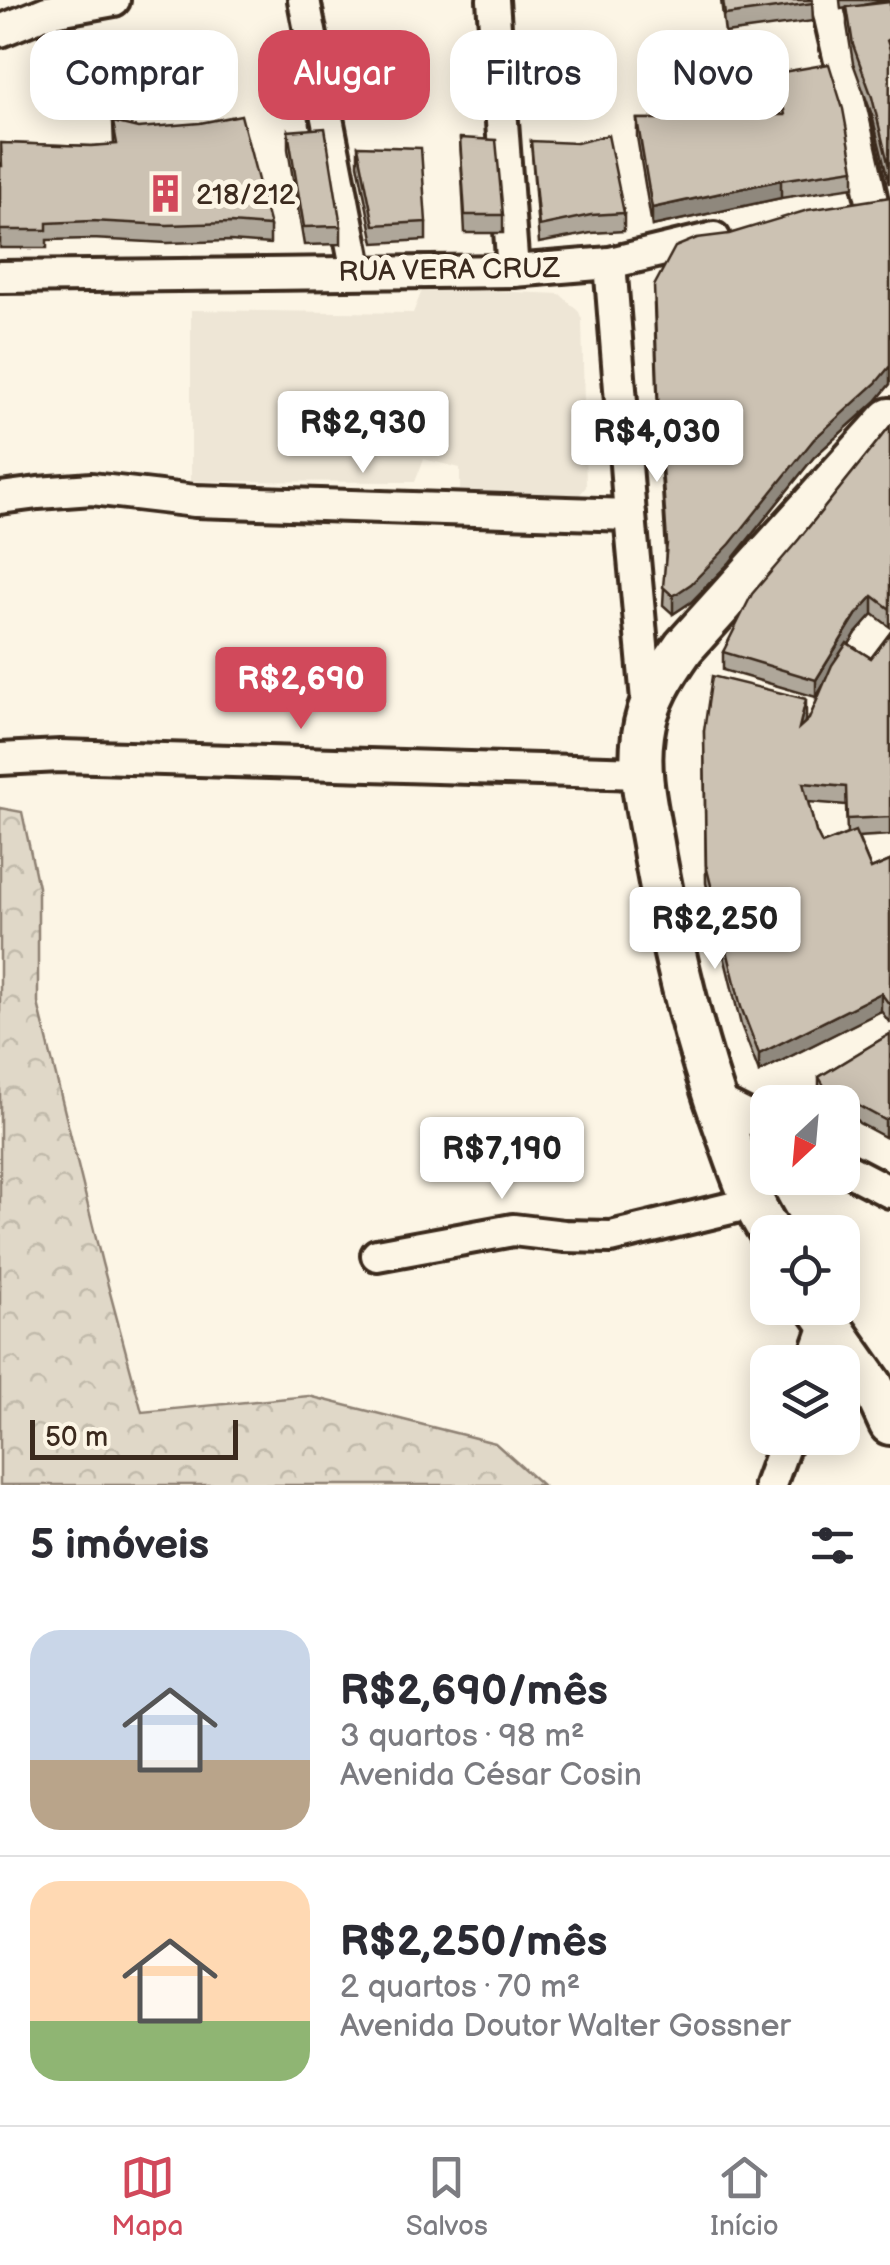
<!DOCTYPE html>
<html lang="pt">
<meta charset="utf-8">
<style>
body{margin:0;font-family:"Balsamiq Sans",sans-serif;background:#f2f2f3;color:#2b2b33;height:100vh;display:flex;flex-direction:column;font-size:38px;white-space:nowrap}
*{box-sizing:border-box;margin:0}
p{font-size:32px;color:#7c7c81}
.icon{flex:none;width:55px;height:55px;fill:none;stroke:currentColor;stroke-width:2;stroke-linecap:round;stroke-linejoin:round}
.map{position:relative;height:1485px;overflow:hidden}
.details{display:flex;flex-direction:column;background:#fff;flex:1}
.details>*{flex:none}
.hud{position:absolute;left:30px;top:30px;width:830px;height:90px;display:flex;gap:20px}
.needle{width:65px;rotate:206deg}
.buttons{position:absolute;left:750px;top:1085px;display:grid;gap:20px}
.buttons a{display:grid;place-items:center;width:110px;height:110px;border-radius:20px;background:#fff;box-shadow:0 5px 25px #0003;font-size:50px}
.scale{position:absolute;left:30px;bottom:25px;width:208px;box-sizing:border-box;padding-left:10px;border:5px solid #3b2a1e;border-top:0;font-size:28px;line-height:35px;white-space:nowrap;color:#3b2a1e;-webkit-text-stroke:8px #fcf5e5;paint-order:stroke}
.price{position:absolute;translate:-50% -85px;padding:0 22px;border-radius:10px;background:#fff;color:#222;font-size:32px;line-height:65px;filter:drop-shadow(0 2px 5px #0008)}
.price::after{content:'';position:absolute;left:50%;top:60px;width:30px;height:22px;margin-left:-15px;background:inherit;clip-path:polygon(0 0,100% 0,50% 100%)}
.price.on{background:#d1495b;color:#fff}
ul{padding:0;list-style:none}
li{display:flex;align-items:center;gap:30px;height:250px;padding:0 30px}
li+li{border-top:2px solid #e1e1e2}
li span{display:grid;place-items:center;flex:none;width:280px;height:200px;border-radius:30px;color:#555}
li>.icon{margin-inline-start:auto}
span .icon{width:120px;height:120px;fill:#fffc;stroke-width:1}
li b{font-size:42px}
h2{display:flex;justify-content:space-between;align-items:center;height:120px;padding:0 30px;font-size:42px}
.chip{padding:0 35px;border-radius:30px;background:#fff;box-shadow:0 5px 25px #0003;font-size:35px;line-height:90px}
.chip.on{background:#d1495b;color:#fff}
.menu{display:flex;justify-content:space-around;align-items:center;height:140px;border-top:2px solid #e1e1e2;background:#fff;font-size:28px;color:#7c7c81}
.menu a{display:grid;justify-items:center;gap:5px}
.menu .on{color:#d1495b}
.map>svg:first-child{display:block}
.built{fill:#eee6d6}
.forest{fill:url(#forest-crowns);stroke:#8e8173;stroke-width:2.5}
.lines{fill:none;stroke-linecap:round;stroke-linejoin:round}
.street-casing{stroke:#3b2a1e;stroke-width:38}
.secondary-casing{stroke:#3b2a1e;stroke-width:48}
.street{stroke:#fcf5e5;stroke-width:30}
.secondary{stroke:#fcf5e5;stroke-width:40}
.wall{fill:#afa79a;stroke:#3b2a1e;stroke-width:2.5;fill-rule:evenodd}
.shaded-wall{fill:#8f887d;stroke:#3b2a1e;stroke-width:2.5}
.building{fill:#ccc2b3;stroke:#3b2a1e;stroke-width:2.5}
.labels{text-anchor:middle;stroke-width:10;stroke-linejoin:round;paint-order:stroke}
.poi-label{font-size:28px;fill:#3b2a1e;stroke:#fcf5e5;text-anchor:start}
.street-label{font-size:28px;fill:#3b2a1e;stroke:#fcf5e5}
</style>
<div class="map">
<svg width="890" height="1485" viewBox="0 0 890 1485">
<defs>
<pattern id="forest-crowns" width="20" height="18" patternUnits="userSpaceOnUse" patternTransform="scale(2.5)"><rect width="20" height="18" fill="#e0d8c8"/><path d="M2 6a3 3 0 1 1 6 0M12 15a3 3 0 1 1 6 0" fill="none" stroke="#c1baab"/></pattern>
</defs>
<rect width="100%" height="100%" fill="#fcf5e5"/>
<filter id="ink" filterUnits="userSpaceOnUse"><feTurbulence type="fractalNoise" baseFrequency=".01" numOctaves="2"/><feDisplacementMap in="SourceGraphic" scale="20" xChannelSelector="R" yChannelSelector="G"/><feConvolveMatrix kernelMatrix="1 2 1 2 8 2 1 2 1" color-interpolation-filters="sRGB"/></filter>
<g filter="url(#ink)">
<path class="built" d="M423 288 560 294 579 312 582 320 586 487 577 498 460 490V468L424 459 415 482 191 481V310L413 313Z"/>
<path class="forest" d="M0 808 22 812 38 887V1003L102 1263 142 1412 309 1396 495 1443 542 1485H0Z"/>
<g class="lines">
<defs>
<g id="street">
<path d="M304 0 357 272"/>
<path d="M493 0 513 271"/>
<path d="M826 0 872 201"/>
<path d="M0 31 47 12 114 0"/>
<path d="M610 263 630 515 648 711"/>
<path d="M0 277 513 271 610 263 714 238"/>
<path d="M0 498 38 493 92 489 195 501 630 515"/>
<path d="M0 759 60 756 641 773"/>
<path d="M715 1100 768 1127"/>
<path d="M842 1167 890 1192"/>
<path d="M377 1255 513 1230 564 1236 611 1237 752 1203"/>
<path d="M813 1362 827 1322"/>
<path d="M770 1485 787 1438"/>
</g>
<g id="secondary">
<path d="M770 1232C748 1198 739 1167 725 1128 693 1040 672 949 655 856 649 816 637 776 643 735 647 701 665 674 684 647L890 419"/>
<path d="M818 1308 872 1385 890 1424"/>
</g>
</defs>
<use href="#street" class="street-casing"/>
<use href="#secondary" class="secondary-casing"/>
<use href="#street" class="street"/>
<use href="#secondary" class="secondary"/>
</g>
<g class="wall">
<path d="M721 0H812L813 21 725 33Z"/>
<path d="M840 0H890L863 5 890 2 889 184 872 115 853 63 847 25V8L841 9Z"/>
<path d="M777 73 854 169V187L781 198 652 226 637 137V119H698L781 115 777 91Z"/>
<path d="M113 122 270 226V244L230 241 167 243 92 239 47 240V248H0L1 143 91 146 114 145Z"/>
<path d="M288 131 341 226V244L304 245 288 149Z"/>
<path d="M460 138 503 215V233H465Z"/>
<path d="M531 141 624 213V231L591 233 539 243Z"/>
<path d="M358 146 426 222V240L374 243 358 164Z"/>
<path d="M890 197V384L876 401 814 457 730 562 691 602 673 614 663 605 666 550 659 440 654 304 729 234Z"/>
<path d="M890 426V627L873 614 856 633 849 644 871 658 890 633V835L858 837 871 869 890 861V1022H889L881 1011 759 1072 741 1025 706 883 704 731 806 717 805 722 809 719 823 687 816 697 723 670V652L800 538ZM808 802 846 805 847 834 822 844 816 832Z"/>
<path d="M890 1034V1134L885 1137 859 1123 842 1102H823L819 1094V1077Z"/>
</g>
<g class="shaded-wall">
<path d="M781 180V198L652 226V208Z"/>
<path d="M890 366V384L876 401 814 457 730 562 691 602 673 614V596L814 439Z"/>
<path d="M873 596V614L856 633 816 697V680L856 615Z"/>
<path d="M806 699V717L799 746V728Z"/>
<path d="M881 993V1011L759 1072V1054Z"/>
<path d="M848 1091V1109L842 1112V1102H832V1100Z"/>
<path d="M890 1117V1134L885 1137V1120Z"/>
</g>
<g class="building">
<path d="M723 0H812L813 3 725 15Z"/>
<path d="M890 2V39L887 40 890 50 889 167 872 97 853 45 847 7Z"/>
<path d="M829 64 843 109 854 169 781 180 652 208 637 119H698L730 115H785L777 73Z"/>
<path d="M241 115 270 226 230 223 167 225 92 221 47 223V230H0V166H2L1 143 91 146 117 144 113 122 138 128 200 123Z"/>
<path d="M325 128 341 226 304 227 288 131Z"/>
<path d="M608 135 624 213 591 215 539 226 531 141 577 143Z"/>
<path d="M460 138 496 140 503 215H465Z"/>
<path d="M358 146 421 148 426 222 374 225Z"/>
<path d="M890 197V366L876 383 814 439 730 544 691 584 673 596 663 587 667 543 659 422 654 286 675 247 697 238 729 234 808 210Z"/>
<path d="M890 426V609L873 596 856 615 816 680 723 652 752 594 800 538Z"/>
<path d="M890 633V817L847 819 846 787 803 783 816 832 822 844 855 831 871 869 890 861V1004H889L881 993 759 1054 741 1007 706 865 704 731 712 676 806 699 799 728 809 719 832 665 847 643 871 658Z"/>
<path d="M890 1034V1117L885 1120 859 1106 848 1091 832 1100 819 1077Z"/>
</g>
</g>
<defs>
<symbol id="building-bare" viewBox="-9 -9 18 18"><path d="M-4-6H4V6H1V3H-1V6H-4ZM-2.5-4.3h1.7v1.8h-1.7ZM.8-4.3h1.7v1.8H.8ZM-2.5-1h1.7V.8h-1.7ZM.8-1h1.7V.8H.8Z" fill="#d1495b" stroke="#fcf5e5" stroke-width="2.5" paint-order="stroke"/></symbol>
</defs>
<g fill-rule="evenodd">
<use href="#building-bare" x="138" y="166" width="55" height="55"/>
</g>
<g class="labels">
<g class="poi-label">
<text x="196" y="204">218/212</text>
</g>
<g class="street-label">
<text transform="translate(449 269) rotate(-1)" y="10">RUA VERA CRUZ</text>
</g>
</g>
</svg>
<div class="buttons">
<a><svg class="needle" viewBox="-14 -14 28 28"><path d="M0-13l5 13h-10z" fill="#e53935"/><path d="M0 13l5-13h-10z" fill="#7c7c81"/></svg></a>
<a><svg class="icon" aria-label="locate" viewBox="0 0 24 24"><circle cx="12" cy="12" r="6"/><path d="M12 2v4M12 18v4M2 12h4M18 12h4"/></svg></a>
<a><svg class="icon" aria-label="layers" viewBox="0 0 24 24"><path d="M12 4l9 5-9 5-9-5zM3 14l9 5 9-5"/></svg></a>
</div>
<div class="scale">50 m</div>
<b class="price" style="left:363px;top:476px">R$2,930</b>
<b class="price" style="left:657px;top:485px">R$4,030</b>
<b class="price on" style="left:301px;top:732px">R$2,690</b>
<b class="price" style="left:715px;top:972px">R$2,250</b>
<b class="price" style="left:502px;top:1202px">R$7,190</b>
<div class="hud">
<a class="chip">Comprar</a>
<a class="chip on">Alugar</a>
<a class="chip">Filtros</a>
<a class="chip">Novo</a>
</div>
</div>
<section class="details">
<h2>5 imóveis<svg class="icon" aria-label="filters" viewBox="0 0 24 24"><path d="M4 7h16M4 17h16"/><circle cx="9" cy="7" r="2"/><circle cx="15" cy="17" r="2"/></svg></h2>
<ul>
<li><span style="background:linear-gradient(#c9d6e8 65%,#b9a48a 0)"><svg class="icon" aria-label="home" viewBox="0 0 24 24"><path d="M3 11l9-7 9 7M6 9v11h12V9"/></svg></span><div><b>R$2,690/mês</b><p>3 quartos · 98 m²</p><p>Avenida César Cosin</p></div></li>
<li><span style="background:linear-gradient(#ffd9b3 70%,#8fb573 0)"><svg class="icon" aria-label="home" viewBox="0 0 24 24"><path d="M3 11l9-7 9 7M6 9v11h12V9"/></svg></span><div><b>R$2,250/mês</b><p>2 quartos · 70 m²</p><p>Avenida Doutor Walter Gossner</p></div></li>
</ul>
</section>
<nav class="menu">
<a class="on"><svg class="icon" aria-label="map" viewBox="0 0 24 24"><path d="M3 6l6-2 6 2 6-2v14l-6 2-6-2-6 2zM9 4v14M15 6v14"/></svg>Mapa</a>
<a><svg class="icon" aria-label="saved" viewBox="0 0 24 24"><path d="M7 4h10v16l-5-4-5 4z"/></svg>Salvos</a>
<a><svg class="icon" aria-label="home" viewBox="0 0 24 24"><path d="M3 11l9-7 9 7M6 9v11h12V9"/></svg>Início</a>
</nav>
